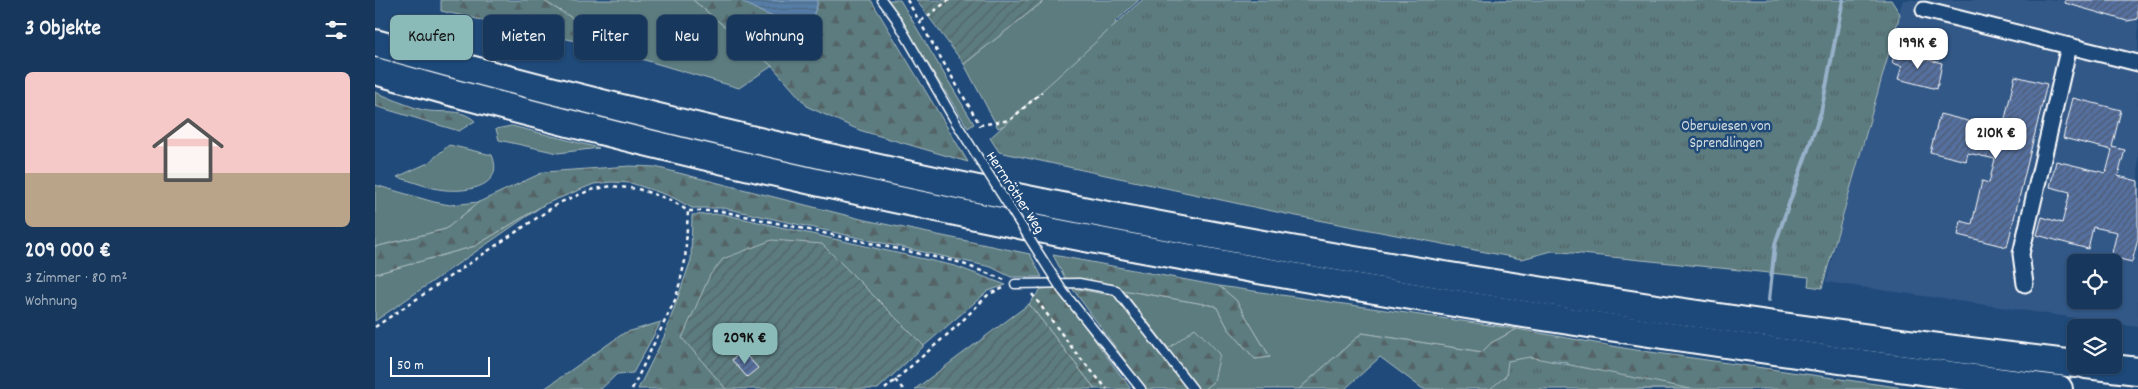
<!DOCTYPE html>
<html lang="de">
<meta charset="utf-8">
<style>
body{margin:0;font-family:Dekko,sans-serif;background:#244365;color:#f1f3f6;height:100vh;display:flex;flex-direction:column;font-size:19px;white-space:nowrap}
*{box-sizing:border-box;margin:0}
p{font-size:16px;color:#9eacbb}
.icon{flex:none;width:28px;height:28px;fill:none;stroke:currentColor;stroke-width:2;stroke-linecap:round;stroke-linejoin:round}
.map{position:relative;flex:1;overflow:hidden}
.panel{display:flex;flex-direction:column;background:#17385c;width:375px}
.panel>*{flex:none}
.guide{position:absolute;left:15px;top:15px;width:475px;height:45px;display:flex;gap:10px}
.fabs{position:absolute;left:1692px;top:254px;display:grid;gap:10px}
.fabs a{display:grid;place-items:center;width:55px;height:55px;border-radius:8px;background:#17385c;box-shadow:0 1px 4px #0004,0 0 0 1px #365272;font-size:25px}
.scale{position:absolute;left:15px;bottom:12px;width:100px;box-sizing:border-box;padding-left:5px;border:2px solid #fff;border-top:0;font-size:14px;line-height:18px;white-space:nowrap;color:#fff;-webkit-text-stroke:4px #1f4a7a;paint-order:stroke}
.price{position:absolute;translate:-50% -42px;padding:0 11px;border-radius:10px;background:#fff;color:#222;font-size:16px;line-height:32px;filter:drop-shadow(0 1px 2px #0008)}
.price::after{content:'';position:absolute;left:50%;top:30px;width:15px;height:11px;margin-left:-8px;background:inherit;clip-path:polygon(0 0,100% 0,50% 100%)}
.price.on{background:#8bbbb9;color:#111}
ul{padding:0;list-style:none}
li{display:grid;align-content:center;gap:10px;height:265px;padding:0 25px}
li span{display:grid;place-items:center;height:155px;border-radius:8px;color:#555}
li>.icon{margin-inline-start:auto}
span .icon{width:90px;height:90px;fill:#fffc;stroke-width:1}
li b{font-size:21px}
h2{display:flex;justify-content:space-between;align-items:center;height:60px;padding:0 25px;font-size:21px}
.chip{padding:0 18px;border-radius:8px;background:#17385c;box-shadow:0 1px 4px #0004,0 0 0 1px #365272;font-size:18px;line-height:45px}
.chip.on{background:#8bbbb9;color:#111}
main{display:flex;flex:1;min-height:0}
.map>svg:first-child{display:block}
.built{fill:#335887;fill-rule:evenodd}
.grass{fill:#5b7b7f;stroke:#adbdbf}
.forest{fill:url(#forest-firs);stroke:#adbdbf}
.park{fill:url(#park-tufts);stroke:#adbdbf}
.garden{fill:url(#garden-furrows);stroke:#adbdbf}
.water{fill:url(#water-rules);stroke:#98b1ca}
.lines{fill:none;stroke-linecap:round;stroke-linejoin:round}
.stream{stroke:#98b1ca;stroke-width:4}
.building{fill:url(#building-hatch);stroke:#fff}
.lane-casing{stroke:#fff;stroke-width:11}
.street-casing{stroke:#fff;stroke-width:19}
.highway-casing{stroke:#fff;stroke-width:30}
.path{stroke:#fff;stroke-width:2.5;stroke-dasharray:4 4;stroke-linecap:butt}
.lane{stroke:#1f4a7a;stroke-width:8}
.street{stroke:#1f4a7a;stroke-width:15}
.highway{stroke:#1f4a7a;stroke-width:26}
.lane-bridge-casing{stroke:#fff;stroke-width:11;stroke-linecap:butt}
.lane-bridge{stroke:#1f4a7a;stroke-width:8}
.labels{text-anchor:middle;stroke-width:5;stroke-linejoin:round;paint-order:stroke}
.park-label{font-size:15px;fill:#d6dedf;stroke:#1f4a7a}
.street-label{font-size:15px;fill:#fff;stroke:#1f4a7a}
</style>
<main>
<section class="panel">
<h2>3 Objekte<svg class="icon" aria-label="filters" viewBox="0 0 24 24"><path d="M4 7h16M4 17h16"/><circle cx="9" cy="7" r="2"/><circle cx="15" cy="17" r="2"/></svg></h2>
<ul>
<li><span style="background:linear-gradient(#f6c9c9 65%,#b9a48a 0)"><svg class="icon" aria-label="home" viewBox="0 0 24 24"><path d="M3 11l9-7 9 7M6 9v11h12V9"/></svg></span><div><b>209 000 €</b><p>3 Zimmer · 80 m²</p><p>Wohnung</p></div></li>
</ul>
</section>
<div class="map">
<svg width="1763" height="389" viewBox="0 0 1763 389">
<defs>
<pattern id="forest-firs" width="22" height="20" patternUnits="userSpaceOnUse" patternTransform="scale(1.25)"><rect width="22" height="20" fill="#5b7b7f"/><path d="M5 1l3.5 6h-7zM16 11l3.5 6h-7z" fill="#546466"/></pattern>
<pattern id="park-tufts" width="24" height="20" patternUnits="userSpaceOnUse" patternTransform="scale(1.25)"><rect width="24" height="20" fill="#5b7b7f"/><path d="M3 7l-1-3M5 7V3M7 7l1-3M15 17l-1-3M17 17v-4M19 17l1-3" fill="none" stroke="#546466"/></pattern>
<pattern id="garden-furrows" width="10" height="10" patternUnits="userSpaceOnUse" patternTransform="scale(1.25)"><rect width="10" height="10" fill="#5b7b7f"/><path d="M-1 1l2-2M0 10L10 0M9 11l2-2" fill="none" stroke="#546466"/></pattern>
<pattern id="water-rules" width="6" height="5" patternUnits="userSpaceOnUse" patternTransform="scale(1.25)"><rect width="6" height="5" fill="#547da7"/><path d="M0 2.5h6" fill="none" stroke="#50677e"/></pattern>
<pattern id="building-hatch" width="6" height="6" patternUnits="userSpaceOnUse" patternTransform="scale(1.25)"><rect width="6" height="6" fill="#5470a0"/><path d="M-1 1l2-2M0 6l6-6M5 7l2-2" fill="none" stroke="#4f5a6e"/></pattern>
</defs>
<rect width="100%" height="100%" fill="#1f4a7a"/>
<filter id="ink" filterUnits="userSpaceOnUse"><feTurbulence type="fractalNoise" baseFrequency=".02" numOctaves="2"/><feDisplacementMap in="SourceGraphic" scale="10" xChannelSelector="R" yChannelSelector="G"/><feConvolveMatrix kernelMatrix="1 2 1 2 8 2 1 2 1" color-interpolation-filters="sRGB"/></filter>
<g filter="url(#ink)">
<path class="built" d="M1528 0H1763V327L1451 282 1505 71ZM1701 262H1739V300H1701Z"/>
<g class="grass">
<path d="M167 0H318L397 66 364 88 219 45 214 28Z"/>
<path d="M513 0H525L599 124 593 128Z"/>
<path d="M670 0H764L740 22 755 46 645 118 623 128 589 64Z"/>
<path d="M136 126H137L224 148 183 153 124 140 121 129Z"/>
<path d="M74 145 117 155C130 186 94 192 71 190 55 189 37 181 22 177L53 163Z"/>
<path d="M0 185 59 202 75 205 104 202 71 229 0 247Z"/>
<path d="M170 204 0 321V274L100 246Z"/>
<path d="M844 286 1142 329 1116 343 1107 352 987 333 924 389H829L839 381 820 328 794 349 748 290 841 306 853 328 880 359 895 357 861 300Z"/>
</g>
<g class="forest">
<path d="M66 0H167L214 28 219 45 66 11Z"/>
<path d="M318 0H496L593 162 484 130 433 107 397 66Z"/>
<path d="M0 92C16 98 32 106 48 110 66 114 85 107 100 121L84 131 0 106Z"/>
<path d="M255 166 280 167 490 220 655 254 667 277H636L616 267 349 208H317L295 196 256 183 236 182 219 184 170 204 100 246 0 274V247L71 229 104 202 169 172Z"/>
<path d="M347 214 580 266 631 285 613 291 549 346 447 244 307 337 351 389H263L289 337 316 260 317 215Z"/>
<path d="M678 255 844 286 861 300 895 357 880 359 853 328 841 306 748 290 736 284 690 278Z"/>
<path d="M681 288 756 389H720L654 304 666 289Z"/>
<path d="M697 288 740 296 785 355 820 328 845 354 839 381 829 389H771Z"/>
<path d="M286 322 258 373 242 374 226 389H169L249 333Z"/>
<path d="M1142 329 1254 349 1536 389H1210L1195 382 1193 363 1178 360 1129 389H1048L1005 357 970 389H924L987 333 1107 352 1116 343Z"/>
</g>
<g class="park">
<path d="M767 0H1516L1525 14 1447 288 1433 286 1434 277 1177 251 1147 259 911 214 624 152 615 138Z"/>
<path d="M1155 357 1311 388 1315 389H1115L1131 376 1133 361Z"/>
</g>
<g class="garden">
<path d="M541 0H670L589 64Z"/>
<path d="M397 240 447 244 549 346 503 389H351L307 338 335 275 348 259Z"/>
<path d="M654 304 720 389H540Z"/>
</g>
<path class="water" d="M365 0H442V6L437 18C406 23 391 16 365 0Z"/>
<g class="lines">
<path class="stream" d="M1394 300 1400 244 1446 112 1468 0"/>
</g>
<g class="building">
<path d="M1690 0H1763V19L1752 21 1690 3Z"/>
<path d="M1520 52 1567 63 1562 89 1523 79 1527 66 1517 63Z"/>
<path d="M1640 76 1672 84 1632 247 1583 235 1586 221 1597 224 1607 181 1614 183 1620 159 1593 153 1591 161 1555 152 1565 114 1601 123 1599 129 1626 136Z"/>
<path d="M1698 98 1746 110 1737 147 1750 150 1743 176 1763 181V239L1757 262 1736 257 1742 232 1718 227 1713 249 1662 235 1667 217 1687 223 1695 192 1675 187 1681 161 1731 173 1737 150 1688 138Z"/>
<path d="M365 353 370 358 372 356 383 368 372 377 357 360Z"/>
</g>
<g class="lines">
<defs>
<g id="lane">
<path d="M507 0 521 19 580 121"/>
<path d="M640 284 704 283 741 290 818 389"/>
<path d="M687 290 766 389"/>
</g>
<g id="street">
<path d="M1549 10 1763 63"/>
<path d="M1650 284 1646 254 1694 46"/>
</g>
<g id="highway">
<path d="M0 43C556 199 1128 295 1701 364"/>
<path d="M0 71C550 227 1117 317 1684 389"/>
<path d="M1711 365 1763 371"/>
</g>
</defs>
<use href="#lane" class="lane-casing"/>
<use href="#street" class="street-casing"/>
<use href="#highway" class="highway-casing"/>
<g class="path">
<path d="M532 0 605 125 635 120 667 92"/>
<path d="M546 21 574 0"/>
<path d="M657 294 701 353 732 389"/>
<path d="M0 327 184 203 216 190 236 186 263 189 296 200 313 211H346L583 262 630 280"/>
<path d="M520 380 528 389"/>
<path d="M257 389 301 298 310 261 313 211"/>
<path d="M510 389 582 326 614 294 631 287"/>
</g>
<use href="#lane" class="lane"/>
<use href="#street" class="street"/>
<use href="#highway" class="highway"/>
<defs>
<path id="lane-bridge" d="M580 121 687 290"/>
</defs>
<use href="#lane-bridge" class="lane-bridge-casing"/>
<use href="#lane-bridge" class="lane-bridge"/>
</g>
</g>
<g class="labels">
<g class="park-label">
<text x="1351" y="130">Oberwiesen von<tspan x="1351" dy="17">Sprendlingen</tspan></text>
</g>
<g class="street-label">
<text transform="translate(641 192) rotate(57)" y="5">Herrnröther Weg</text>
</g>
</g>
</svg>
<div class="fabs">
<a><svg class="icon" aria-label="locate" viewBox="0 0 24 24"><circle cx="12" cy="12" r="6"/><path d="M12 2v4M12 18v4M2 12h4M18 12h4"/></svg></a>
<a><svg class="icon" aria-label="layers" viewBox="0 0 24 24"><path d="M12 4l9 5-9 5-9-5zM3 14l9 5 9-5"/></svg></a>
</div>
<div class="scale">50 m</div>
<b class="price" style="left:1543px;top:70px">199K €</b>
<b class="price" style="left:1621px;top:160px">210K €</b>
<b class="price on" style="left:370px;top:365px">209K €</b>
<div class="guide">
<a class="chip on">Kaufen</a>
<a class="chip">Mieten</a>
<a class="chip">Filter</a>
<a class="chip">Neu</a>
<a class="chip">Wohnung</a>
</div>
</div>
</main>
